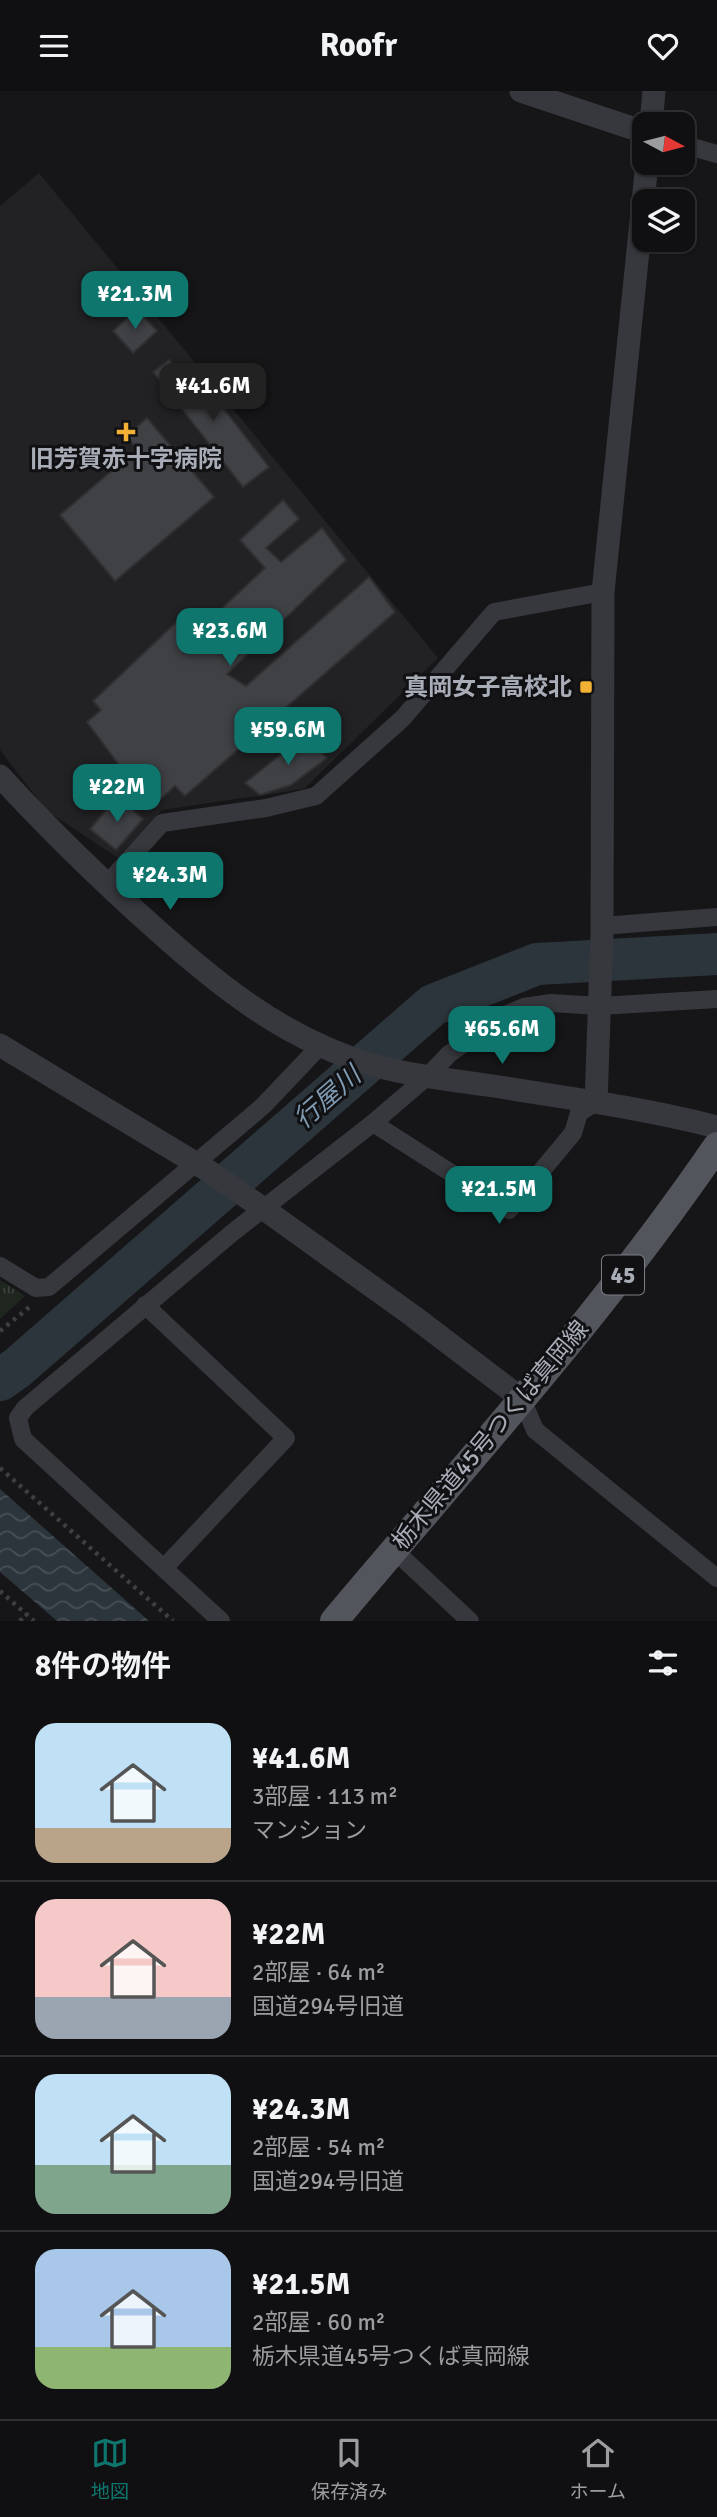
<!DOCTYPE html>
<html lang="ja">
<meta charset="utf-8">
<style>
body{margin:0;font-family:Signika,"Noto Sans JP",sans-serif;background:#19191b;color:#f1f3f6;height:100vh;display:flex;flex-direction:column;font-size:26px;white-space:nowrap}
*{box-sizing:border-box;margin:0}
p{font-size:23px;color:#9c9d9f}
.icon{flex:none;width:38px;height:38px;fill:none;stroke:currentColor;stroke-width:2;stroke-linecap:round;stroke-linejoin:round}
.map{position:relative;height:1530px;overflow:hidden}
.sheet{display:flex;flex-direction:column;background:#101012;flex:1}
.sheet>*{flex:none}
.needle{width:46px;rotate:97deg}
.tools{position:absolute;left:632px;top:21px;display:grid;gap:14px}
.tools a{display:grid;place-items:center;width:63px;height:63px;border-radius:14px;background:#101012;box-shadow:0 2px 5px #0004,0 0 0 2px #303032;font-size:35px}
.price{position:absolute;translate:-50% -60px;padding:0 16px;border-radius:14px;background:#0f766e;color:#fff;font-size:23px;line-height:46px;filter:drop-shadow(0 2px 4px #0008)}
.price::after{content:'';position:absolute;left:50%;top:42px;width:21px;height:16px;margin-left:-10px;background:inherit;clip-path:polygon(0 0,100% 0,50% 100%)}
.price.active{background:#222;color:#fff}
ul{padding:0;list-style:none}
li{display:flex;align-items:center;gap:21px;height:175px;padding:0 35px}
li+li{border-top:2px solid #303032}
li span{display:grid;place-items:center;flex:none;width:196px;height:140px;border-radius:21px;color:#555}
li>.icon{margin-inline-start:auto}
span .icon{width:84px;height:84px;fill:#fffc;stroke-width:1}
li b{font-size:30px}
h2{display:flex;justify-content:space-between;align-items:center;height:84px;padding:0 35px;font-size:30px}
header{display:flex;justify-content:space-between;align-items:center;height:91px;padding:0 35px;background:#101012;font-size:32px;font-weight:700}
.tabs{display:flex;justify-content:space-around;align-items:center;height:98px;border-top:2px solid #303032;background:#101012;font-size:19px;color:#9c9d9f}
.tabs a{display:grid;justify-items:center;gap:4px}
.tabs .active{color:#0f766e}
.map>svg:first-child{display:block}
.built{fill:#222225}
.park{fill:url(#park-tufts)}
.water{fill:url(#water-waves)}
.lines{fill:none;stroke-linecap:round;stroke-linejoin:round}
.river{stroke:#2c353c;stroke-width:42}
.building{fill:#404145;stroke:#303034;stroke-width:2}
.path{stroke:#3d3f44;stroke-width:4.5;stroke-dasharray:3.5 5;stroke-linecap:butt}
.minor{stroke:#37383d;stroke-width:18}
.tertiary{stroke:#37383d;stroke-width:23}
.primary{stroke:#53555c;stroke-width:28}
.poi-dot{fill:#f2b134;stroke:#111113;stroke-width:2.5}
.labels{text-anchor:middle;stroke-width:6;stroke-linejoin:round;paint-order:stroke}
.shield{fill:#111113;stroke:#7b7e86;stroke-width:2}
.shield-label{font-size:23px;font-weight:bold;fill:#a8adb8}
.poi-label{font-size:24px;font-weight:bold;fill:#a8adb8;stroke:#111113}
.street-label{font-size:24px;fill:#a8adb8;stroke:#111113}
.water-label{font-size:26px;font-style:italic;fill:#7f9bb3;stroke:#111113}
</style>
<header><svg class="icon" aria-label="menu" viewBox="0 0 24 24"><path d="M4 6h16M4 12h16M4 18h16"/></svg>Roofr<svg class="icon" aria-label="heart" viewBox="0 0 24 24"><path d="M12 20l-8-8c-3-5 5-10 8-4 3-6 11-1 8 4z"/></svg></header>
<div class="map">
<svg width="717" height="1530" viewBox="0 0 717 1530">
<defs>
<pattern id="park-tufts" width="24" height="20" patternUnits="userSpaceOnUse" patternTransform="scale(1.75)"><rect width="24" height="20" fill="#1e261f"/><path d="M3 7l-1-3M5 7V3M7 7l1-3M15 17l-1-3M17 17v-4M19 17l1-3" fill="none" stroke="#3c433d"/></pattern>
<pattern id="water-waves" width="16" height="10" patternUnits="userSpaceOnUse" patternTransform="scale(1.75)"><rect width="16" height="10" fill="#2c353c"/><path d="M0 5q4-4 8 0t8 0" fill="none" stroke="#485056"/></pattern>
</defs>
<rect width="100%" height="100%" fill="#161618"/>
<path class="built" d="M39 82 438 567 304 698 162 719 118 767 47 720 0 659V115Z"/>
<path class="park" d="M0 1189 25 1205 0 1228Z"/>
<path class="water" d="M0 1398 149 1530H57L0 1481Z"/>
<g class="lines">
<path class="river" d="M0 1289 17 1277 433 914 537 873 717 863"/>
</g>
<g class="building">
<path d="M137 218 157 240 133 262 113 240Z"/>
<path d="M169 269 182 285 192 277 269 376 243 396 153 281Z"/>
<path d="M147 327 214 406 115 490 60 424 137 358 126 345Z"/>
<path d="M283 409 299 428 266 457 281 471 322 437 346 469 227 583 246 595 369 486 395 521 185 705 175 695 151 717 87 631 101 619 93 610 184 524 199 539 265 477 240 449Z"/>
<path d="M306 643 327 667 291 694 260 704 245 692Z"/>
<path d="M117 706 143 728 116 759 90 738Z"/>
</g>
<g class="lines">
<g class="path">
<path d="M0 1240 32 1214"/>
<path d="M0 1377 173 1530"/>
<path d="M0 1500 34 1530"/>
<path d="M20 1530 26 1523"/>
</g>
<g class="minor">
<path d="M682 53 717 63"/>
<path d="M107 793 162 732 266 717 316 705 403 627 494 521 603 501"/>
<path d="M602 835 717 826"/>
<path d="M373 1032 509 1119 573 1042 579 1022 596 1011"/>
<path d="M0 1175 36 1197 49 1196 263 1015 319 956"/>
<path d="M145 1214 286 1347 164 1477"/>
<path d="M522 1308 535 1339 717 1487"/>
<path d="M394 1459 470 1530"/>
<path d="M221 1530 23 1348 18 1327 25 1317 232 1142 373 1032 428 985 449 963 503 925 524 916 551 912 600 915 717 908"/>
</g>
<g class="tertiary">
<path d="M521 0 644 41"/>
<path d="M651 33 654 0"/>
<path d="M0 685C44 733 91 779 139 823 210 887 279 947 373 974 412 985 453 989 493 995 568 1007 643 1017 717 1036"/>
<path d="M0 954 207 1079 264 1118 413 1225 522 1308"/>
<path d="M596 1011 602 843 603 501 647 72"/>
</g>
<path class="primary" d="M334 1530C465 1374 602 1223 717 1055"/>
</g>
<g class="poi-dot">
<path d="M122.5 330.5h7v7h7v7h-7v7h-7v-7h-7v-7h7z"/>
<rect x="579" y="589" width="14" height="14" rx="3.5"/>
</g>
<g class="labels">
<rect class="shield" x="602" y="1164.5" width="42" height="39" rx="5"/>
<g class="shield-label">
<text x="623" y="1192">45</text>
</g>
<g class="poi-label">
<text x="126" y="376">旧芳賀赤十字病院</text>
<text x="572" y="604" text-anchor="end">真岡女子高校北</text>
</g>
<g class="street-label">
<text transform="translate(490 1344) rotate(-50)" y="8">栃木県道45号つくば真岡線</text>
</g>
<g class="water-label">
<text transform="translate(327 1006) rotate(-41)" y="9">行屋川</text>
</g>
</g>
</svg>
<div class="tools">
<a><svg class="needle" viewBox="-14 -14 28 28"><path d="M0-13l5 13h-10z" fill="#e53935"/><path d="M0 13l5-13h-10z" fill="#9c9d9f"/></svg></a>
<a><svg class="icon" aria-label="layers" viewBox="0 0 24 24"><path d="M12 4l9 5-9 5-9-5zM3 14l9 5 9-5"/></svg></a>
</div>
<b class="price" style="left:135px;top:240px">¥21.3M</b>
<b class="price active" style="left:213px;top:332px">¥41.6M</b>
<b class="price" style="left:230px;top:577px">¥23.6M</b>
<b class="price" style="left:288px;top:676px">¥59.6M</b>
<b class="price" style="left:117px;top:733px">¥22M</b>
<b class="price" style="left:170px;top:821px">¥24.3M</b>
<b class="price" style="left:502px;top:975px">¥65.6M</b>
<b class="price" style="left:499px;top:1135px">¥21.5M</b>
</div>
<section class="sheet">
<h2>8件の物件<svg class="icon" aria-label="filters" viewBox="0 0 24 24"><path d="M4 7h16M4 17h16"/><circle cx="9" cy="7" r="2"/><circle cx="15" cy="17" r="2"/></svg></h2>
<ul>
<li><span style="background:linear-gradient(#bfe0f5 75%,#b9a48a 0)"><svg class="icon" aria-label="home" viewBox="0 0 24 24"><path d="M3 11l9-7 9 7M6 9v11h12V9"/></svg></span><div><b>¥41.6M</b><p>3部屋 · 113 m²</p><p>マンション</p></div></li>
<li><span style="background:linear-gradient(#f6c9c9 70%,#9aa5b1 0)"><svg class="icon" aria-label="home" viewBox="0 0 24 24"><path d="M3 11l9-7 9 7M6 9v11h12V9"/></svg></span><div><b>¥22M</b><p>2部屋 · 64 m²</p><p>国道294号旧道</p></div></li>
<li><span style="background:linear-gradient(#bfe0f5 65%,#7fa58c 0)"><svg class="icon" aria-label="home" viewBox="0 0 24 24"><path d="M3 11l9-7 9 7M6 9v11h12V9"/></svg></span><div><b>¥24.3M</b><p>2部屋 · 54 m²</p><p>国道294号旧道</p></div></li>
<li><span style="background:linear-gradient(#a9c7e8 70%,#8fb573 0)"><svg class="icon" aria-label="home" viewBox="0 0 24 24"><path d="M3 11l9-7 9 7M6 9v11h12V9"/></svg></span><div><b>¥21.5M</b><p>2部屋 · 60 m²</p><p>栃木県道45号つくば真岡線</p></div></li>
</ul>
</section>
<nav class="tabs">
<a class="active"><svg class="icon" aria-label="map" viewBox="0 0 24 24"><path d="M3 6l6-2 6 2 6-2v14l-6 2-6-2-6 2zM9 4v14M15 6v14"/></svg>地図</a>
<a><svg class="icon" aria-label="saved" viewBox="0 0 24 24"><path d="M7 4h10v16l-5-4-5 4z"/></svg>保存済み</a>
<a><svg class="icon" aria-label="home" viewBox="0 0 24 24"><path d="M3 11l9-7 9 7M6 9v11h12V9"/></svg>ホーム</a>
</nav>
